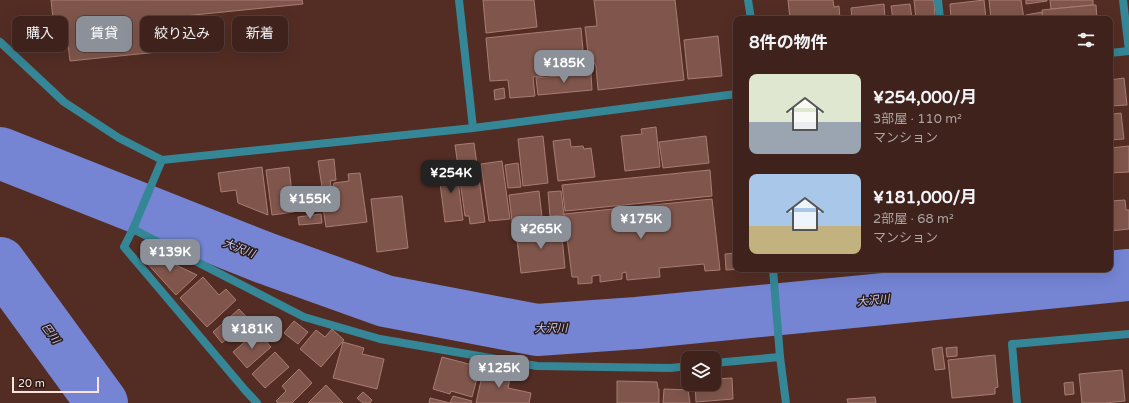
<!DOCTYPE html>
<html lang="ja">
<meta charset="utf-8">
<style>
body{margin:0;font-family:"Varela Round","Noto Sans JP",sans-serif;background:#492f28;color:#f1f3f6;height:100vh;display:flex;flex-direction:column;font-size:15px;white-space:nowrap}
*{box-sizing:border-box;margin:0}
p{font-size:13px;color:#ada4a3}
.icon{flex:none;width:22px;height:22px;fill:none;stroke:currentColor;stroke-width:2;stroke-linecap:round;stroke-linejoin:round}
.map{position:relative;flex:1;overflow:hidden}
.details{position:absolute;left:733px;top:16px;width:380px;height:256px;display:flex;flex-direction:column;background:#3e221b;border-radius:8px;box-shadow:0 4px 16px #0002,0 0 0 1px #573f3a}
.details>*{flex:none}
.top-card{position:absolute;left:12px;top:16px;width:380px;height:36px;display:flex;gap:8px}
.buttons{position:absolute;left:681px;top:351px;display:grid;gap:8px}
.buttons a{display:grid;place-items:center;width:40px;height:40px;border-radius:8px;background:#3e221b;box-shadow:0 4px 16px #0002,0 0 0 1px #573f3a;font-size:20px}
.scale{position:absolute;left:12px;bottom:10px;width:87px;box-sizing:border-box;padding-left:4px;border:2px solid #fce3dd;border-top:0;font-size:11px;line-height:14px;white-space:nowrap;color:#fce3dd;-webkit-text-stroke:3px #2c1b17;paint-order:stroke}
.price{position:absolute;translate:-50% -34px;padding:0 9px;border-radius:8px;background:#8c9099;color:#fff;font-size:13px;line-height:26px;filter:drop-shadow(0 1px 2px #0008)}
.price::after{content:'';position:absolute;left:50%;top:24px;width:12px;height:9px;margin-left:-6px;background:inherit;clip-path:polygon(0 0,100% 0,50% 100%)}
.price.on{background:#222;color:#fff}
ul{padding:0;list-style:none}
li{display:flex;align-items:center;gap:12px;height:100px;padding:0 16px}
li span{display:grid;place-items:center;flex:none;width:112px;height:80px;border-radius:8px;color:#555}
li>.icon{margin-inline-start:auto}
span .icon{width:48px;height:48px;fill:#fffc;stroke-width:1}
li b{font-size:17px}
h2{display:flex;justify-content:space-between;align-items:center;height:48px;padding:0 16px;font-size:17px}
.pill{padding:0 14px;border-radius:8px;background:#3e221b;box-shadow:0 4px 16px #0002,0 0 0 1px #573f3a;font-size:14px;line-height:36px}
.pill.on{background:#8c9099;color:#fff}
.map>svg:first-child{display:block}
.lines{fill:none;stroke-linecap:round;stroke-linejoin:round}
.river{stroke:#7585d4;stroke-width:52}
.building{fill:#80564c;stroke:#a97c72}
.minor{stroke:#358696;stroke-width:8}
.tertiary{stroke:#358696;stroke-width:8}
.labels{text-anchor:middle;stroke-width:3;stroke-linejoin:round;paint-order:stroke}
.water-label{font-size:11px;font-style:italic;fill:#c2cdf8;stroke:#2c1b17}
</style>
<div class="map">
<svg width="1129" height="403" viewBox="0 0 1129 403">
<rect width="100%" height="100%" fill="#532d24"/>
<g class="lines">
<g class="river">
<path d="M0 153 265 258 385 301 537 330 637 323 1129 275"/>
<path d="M0 263 102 403"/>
</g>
</g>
<g class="building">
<path d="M51 0H302L303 4 184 16 188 49 70 61 67 35 55 37Z"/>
<path d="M483 0H534L537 27 486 33Z"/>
<path d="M594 0H675L684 80 598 90 596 66 588 53 585 27 597 26Z"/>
<path d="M788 0H833L834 7 839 6 840 19H790Z"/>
<path d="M914 0H934L935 19H916Z"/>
<path d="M984 0 986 19H951L950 4Z"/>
<path d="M989 0H1021L1024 19H991Z"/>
<path d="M1026 0H1047V1L1026 4Z"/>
<path d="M1050 0H1093V5L1051 9Z"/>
<path d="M884 4 885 19H852L851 8Z"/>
<path d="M910 4 912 19H893L891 6Z"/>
<path d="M1093 5H1096L1097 19H1043L1042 10Z"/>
<path d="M1042 12 1043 19H1026V15Z"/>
<path d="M581 28 585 72 533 77 535 96 510 98 508 80 490 81 486 38Z"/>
<path d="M718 36 722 76 688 79 684 40Z"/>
<path d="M591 73 592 90 538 95 536 78Z"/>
<path d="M1124 78 1127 105 1110 106V80Z"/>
<path d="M504 88 505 98 495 100 494 90Z"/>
<path d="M1113 109V114L1121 113 1124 139 1110 140V110Z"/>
<path d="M656 127 660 167 625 171 621 136 642 134 641 129Z"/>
<path d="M543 136 548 183 523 186 518 139Z"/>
<path d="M706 136 709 163 663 168 659 142Z"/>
<path d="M570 139 571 147 583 146 584 149 591 148 595 177 558 181 553 141Z"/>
<path d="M474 143 485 222 470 224 469 216H465L455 145Z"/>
<path d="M1129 146V172L1110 173V148Z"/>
<path d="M334 159 336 180 330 181 331 186 322 187 318 161Z"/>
<path d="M502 161 510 219 489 221 481 164Z"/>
<path d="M518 163 521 187 508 188 505 165Z"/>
<path d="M456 165 463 220 445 222 438 168Z"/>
<path d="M262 167 268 215 238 203 236 190 221 192 218 173Z"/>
<path d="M289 167 294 212 272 215 266 170Z"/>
<path d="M710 170 712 196 565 211 562 185Z"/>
<path d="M360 173 367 222 326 227 320 189 333 187 334 183 349 181 348 174Z"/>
<path d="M539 191 542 217 512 221 509 195Z"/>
<path d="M561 191 564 215 550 216 548 192Z"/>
<path d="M402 196 408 248 377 252 371 199Z"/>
<path d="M712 199 720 270 705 271 704 264 659 268 660 277 627 280 626 272 622 273V279L600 282V275L592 276V283L578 284V277H572L564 214Z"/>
<path d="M1125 200 1126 210H1129V229L1110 231V201Z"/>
<path d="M321 214 322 223 299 225 298 217Z"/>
<path d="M561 227 565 268 521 273 516 232Z"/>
<path d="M151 253 197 275 176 295 144 260Z"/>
<path d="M736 253V269H744L726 270 725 254Z"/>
<path d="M203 277 219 295 226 289 236 300 207 327 180 298Z"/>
<path d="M239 309 253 324 233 341 229 337 222 343 213 332Z"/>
<path d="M294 321 308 332 298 344 284 333Z"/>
<path d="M332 329 344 340 321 367 300 349 316 330 325 337Z"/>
<path d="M257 331 271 347 247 368 233 352Z"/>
<path d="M343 342 364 348 362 354 384 359 377 389 333 378Z"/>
<path d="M942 347 945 369 935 370 932 349Z"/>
<path d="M957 347V356L947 357 946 348Z"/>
<path d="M275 352 289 367 265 388 252 374Z"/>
<path d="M995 355 998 387 995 388V394L952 398 948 360Z"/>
<path d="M442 357 480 367 472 397 451 391 450 394 433 389Z"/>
<path d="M484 367 511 373 508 388 531 393 529 403H476Z"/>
<path d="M299 369 312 383 292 403H278L276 401 286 391 282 386Z"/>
<path d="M1122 370 1125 401 1105 403H1082L1079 374Z"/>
<path d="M732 378 733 399 696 402 695 384H714V379Z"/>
<path d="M617 381 657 382 658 389H659V403H617Z"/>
<path d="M1073 382 1074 394 1065 395 1064 383Z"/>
<path d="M326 385 343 403H308Z"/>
<path d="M664 389 688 390 690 403H663Z"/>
<path d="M363 392 372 400 370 403H363L357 398Z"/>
<path d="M453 396 472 401 471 403H429L430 398 450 403Z"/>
<path d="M875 397 876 403H848L847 399Z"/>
</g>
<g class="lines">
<g class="minor">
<path d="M459 0 473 128"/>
<path d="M938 0 940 19"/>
<path d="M0 42 64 102 119 138 162 160 156 174 133 229"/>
<path d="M1110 53 1129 51"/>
<path d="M714 363 780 357"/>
<path d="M257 403 245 390 124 247 133 229 304 317 380 339 537 366 671 368 688 366"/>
<path d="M1017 403 1012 344 1129 334"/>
</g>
<g class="tertiary">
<path d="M748 0 751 19"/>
<path d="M1123 0 1129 51"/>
<path d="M162 160 473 128 736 94"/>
<path d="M773 269 780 357 786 403"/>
</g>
</g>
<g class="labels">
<g class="water-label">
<text transform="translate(239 248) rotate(21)" y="4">大沢川</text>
<text transform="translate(873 300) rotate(-6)" y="4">大沢川</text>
<text transform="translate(551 328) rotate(-1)" y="4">大沢川</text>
<text transform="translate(51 333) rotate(54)" y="4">巴川</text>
</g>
</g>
</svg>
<div class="buttons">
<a><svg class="icon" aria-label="layers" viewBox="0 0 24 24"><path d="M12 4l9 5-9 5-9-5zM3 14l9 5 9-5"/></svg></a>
</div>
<div class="scale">20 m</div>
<b class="price" style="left:564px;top:84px">¥185K</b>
<b class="price on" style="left:451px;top:194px">¥254K</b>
<b class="price" style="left:310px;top:220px">¥155K</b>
<b class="price" style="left:641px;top:240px">¥175K</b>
<b class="price" style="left:541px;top:250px">¥265K</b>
<b class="price" style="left:170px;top:273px">¥139K</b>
<b class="price" style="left:252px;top:350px">¥181K</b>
<b class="price" style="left:499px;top:389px">¥125K</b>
<div class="top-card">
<a class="pill">購入</a>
<a class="pill on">賃貸</a>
<a class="pill">絞り込み</a>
<a class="pill">新着</a>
</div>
<section class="details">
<h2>8件の物件<svg class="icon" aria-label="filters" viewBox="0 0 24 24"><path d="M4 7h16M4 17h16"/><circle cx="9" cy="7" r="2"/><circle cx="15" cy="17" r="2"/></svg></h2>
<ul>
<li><span style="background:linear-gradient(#dfe7d0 60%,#9aa5b1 0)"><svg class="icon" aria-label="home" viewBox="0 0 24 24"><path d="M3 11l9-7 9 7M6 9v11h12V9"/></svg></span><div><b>¥254,000/月</b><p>3部屋 · 110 m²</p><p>マンション</p></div></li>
<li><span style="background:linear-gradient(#a9c7e8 65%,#c2b280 0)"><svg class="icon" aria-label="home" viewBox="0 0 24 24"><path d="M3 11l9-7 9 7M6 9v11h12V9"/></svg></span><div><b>¥181,000/月</b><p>2部屋 · 68 m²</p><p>マンション</p></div></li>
</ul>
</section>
</div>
